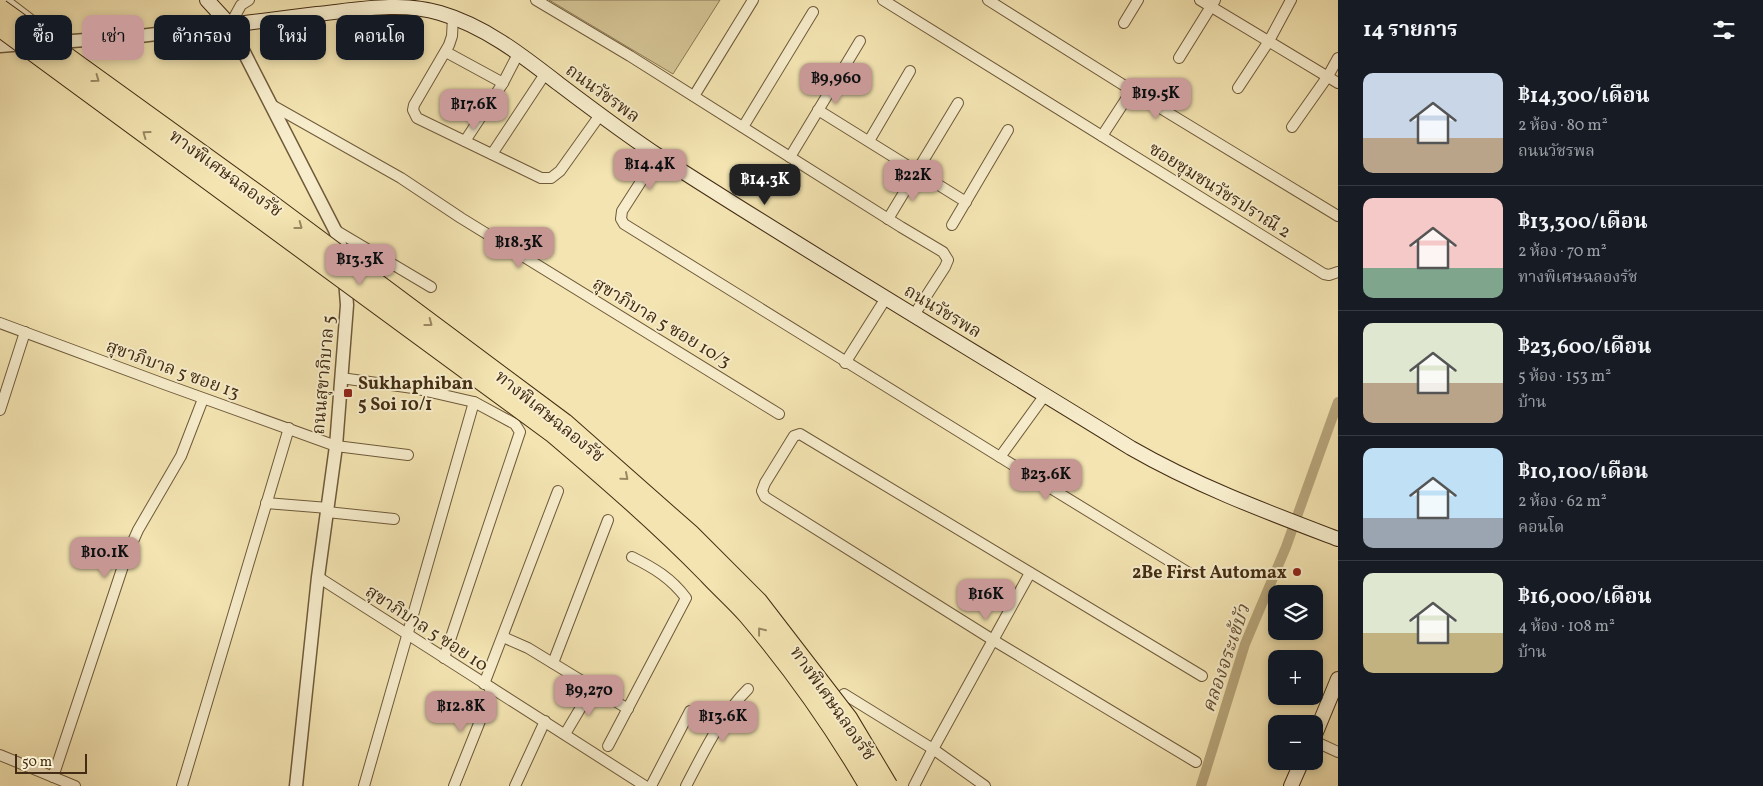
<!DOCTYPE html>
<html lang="th">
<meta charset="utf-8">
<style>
body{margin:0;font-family:Vollkorn,"Noto Serif Thai",serif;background:#20242c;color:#f1f3f6;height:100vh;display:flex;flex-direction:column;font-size:19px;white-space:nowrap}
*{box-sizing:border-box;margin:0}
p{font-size:16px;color:#9ea1a6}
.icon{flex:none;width:28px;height:28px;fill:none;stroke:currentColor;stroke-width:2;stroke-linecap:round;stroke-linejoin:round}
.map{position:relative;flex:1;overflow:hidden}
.sheet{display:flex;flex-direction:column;background:#171b24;width:425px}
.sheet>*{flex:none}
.banner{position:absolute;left:15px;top:15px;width:475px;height:45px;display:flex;gap:10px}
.controls{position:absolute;left:1268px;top:585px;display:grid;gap:10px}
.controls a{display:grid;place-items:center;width:55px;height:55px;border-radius:10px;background:#171b24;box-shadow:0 2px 8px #0003;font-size:25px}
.scale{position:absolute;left:15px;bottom:12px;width:72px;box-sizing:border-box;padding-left:5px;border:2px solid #432c13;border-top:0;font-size:14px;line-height:18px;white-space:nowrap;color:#432c13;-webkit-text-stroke:4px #f7edcc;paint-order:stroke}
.price{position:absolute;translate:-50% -42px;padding:0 11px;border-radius:10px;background:#c59692;color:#111;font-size:16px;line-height:32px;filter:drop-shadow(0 1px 2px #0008)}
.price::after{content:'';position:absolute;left:50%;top:30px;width:15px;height:11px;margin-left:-8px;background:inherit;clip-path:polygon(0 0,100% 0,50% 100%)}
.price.active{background:#222;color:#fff}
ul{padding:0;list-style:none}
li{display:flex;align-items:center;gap:15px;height:125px;padding:0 25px}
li+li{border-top:1px solid #363941}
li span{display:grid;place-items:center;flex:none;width:140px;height:100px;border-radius:10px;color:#555}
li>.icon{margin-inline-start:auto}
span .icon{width:60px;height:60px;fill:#fffc;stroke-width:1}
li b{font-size:21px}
h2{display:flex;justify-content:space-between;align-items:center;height:60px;padding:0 25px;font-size:21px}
.tag{padding:0 18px;border-radius:10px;background:#171b24;box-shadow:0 2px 8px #0003;font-size:18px;line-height:45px}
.tag.active{background:#c59692;color:#111}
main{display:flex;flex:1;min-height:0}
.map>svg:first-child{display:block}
.green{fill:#d5c596;stroke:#8c7854}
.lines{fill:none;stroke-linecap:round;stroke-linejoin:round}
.canal{stroke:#b7a57b;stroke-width:10}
.minor-casing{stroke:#6f5a3a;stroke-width:12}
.tertiary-casing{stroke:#6f5a3a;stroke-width:15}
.secondary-casing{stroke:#432c13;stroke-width:16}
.minor{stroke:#f7edcc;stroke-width:10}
.tertiary{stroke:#f7edcc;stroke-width:12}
.secondary{stroke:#f7edcc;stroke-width:14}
.motorway-bridge-casing{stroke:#432c13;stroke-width:21;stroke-linecap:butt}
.motorway-bridge{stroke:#f3e4b1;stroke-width:19}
.oneway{stroke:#9b8862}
.poi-dot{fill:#8f2418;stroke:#f7edcc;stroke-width:2}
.labels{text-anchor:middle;stroke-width:4;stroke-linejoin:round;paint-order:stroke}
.street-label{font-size:18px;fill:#432c13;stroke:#f7edcc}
.poi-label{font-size:18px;font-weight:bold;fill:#432c13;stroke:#f7edcc;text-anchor:start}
.water-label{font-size:19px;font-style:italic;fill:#665032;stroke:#f7edcc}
</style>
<main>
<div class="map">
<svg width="1338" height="786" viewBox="0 0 1338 786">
<rect width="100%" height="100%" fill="#f3e4b1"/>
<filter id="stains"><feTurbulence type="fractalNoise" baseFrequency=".004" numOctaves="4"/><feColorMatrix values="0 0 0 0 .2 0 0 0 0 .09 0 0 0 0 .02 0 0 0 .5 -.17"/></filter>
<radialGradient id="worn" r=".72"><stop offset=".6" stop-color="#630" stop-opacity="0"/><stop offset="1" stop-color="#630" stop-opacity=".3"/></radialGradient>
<path class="green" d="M549 0H720L673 74Z"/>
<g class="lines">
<path class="canal" d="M1201 786 1245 644 1286 547 1338 402"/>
<defs>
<g id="minor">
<path d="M5 0 39 26"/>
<path d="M536 0 630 56 901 227 943 252 948 260 945 267 914 315"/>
<path d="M883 0 1324 274 1329 275 1338 272"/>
<path d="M988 0 1152 103 1338 216"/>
<path d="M1200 0 1338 83"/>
<path d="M453 17 452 36 449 45 414 105 413 110 417 118 541 178H551L560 171 600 115"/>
<path d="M1124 23 1138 0"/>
<path d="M230 25 241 5 249 0"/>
<path d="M446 52 503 83"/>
<path d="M1179 58 1215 0"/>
<path d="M1238 88 1269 41 1291 0"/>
<path d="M694 96 753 0"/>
<path d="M270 104 401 178 461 218 779 414"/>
<path d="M818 110 966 202"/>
<path d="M743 127 813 12"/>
<path d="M1292 127 1328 76 1338 58"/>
<path d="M1102 136 1132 90"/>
<path d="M465 141 503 83 518 54"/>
<path d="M869 141 910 71"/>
<path d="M492 154 545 74"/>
<path d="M658 155 622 211 621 219 624 224 1000 457"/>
<path d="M790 157 860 41"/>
<path d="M888 219 958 103"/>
<path d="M952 225 1008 130"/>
<path d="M335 230 431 287"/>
<path d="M0 323 164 384 336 446 408 455"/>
<path d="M845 363 886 298"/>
<path d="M341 378 413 388 474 402 515 424 520 432 444 658"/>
<path d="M1045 395 1000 457 1189 573"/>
<path d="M0 410 25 332"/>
<path d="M266 503 328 508"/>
<path d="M327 512 394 519"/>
<path d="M318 577 645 786"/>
<path d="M503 637 528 648 628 709"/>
<path d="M553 663 608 520"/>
<path d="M484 684 558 491"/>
<path d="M844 694 933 749 1030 573"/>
<path d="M565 734 593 687"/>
<path d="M1314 741 1338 752"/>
<path d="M608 746 686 598C671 578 654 568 632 557"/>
<path d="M0 755 75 786"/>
<path d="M1196 762 993 640 765 497 762 491 765 483 794 436 800 434 1202 676"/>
<path d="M53 777 126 557 138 530 181 456 203 399"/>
<path d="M182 786 289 428"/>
<path d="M364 786 474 402"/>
<path d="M454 786 486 706 491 688"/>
<path d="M515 786 545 721"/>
<path d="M651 786 690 711"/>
<path d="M686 786C704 752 720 717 748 689"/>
<path d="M914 786 933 749 985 786"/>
</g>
<g id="tertiary">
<path d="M45 43 140 36 230 25 335 230 343 253 347 305 336 446 318 577 296 786"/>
<path d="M0 46 25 44"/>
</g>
<g id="secondary">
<path d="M207 0 230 25C259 21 288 18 317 14 356 10 401 1 440 13 485 26 523 56 559 84 592 109 625 134 660 157 815 257 974 351 1131 448 1197 486 1267 512 1338 539"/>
<path d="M1314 737 1338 679"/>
<path d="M1291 786 1302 761"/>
</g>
</defs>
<use href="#minor" class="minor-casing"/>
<use href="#tertiary" class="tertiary-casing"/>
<use href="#secondary" class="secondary-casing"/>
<use href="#minor" class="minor"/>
<use href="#tertiary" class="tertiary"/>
<use href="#secondary" class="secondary"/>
<defs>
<g id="motorway-bridge">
<path d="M0 9 269 203 564 423 691 535 758 602 848 719 888 786"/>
<path d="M0 27 553 433C607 479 659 524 708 574 721 588 736 601 748 615 793 668 834 726 869 786"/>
</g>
</defs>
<use href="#motorway-bridge" class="motorway-bridge-casing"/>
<use href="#motorway-bridge" class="motorway-bridge"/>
</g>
<defs><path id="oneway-chevron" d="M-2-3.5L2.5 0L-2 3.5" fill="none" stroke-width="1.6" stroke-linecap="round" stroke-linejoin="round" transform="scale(1.25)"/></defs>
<g class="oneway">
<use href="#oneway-chevron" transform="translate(96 79) rotate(36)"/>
<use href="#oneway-chevron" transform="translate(146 134) rotate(-144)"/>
<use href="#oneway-chevron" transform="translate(299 226) rotate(37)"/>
<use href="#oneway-chevron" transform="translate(429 323) rotate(37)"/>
<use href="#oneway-chevron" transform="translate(625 477) rotate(41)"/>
<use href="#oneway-chevron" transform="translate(761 631) rotate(-128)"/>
</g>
<g class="poi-dot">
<rect x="343" y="388" width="10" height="10" rx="2.5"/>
<circle cx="1297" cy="572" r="5"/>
</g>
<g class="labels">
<g class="street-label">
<text transform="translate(603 93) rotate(36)" y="6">ถนนวัชรพล</text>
<text transform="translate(226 173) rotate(36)" y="6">ทางพิเศษฉลองรัช</text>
<text transform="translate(1220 190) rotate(32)" y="6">ซอยชุมชนวัชรปราณี 2</text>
<text transform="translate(943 311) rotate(31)" y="6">ถนนวัชรพล</text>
<text transform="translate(662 322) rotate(31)" y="6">สุขาภิบาล 5 ซอย 10/3</text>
<text transform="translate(173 369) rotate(20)" y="6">สุขาภิบาล 5 ซอย 13</text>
<text transform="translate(323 375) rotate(-85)" y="6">ถนนสุขาภิบาล 5</text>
<text transform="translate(550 416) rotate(39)" y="6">ทางพิเศษฉลองรัช</text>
<text transform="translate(427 628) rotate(33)" y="6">สุขาภิบาล 5 ซอย 10</text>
<text transform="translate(833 703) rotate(55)" y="6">ทางพิเศษฉลองรัช</text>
</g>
<g class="poi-label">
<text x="358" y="389">Sukhaphiban<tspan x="358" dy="21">5 Soi 10/1</tspan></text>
<text x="1287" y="578" text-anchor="end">2Be First Automax</text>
</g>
<g class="water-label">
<text transform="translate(1225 658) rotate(-71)" y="7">คลองจระเข้บัว</text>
</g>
</g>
<rect width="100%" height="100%" filter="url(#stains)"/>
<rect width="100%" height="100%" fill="url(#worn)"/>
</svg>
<div class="controls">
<a><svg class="icon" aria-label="layers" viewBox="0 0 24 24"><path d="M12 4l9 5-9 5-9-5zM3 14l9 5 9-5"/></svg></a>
<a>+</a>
<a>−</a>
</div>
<div class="scale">50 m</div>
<b class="price" style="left:836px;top:105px">฿9,960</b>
<b class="price" style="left:1156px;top:120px">฿19.5K</b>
<b class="price" style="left:474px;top:131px">฿17.6K</b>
<b class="price" style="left:650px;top:191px">฿14.4K</b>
<b class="price" style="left:913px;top:202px">฿22K</b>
<b class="price active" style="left:765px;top:206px">฿14.3K</b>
<b class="price" style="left:519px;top:269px">฿18.3K</b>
<b class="price" style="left:360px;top:286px">฿13.3K</b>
<b class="price" style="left:1046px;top:501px">฿23.6K</b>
<b class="price" style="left:105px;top:579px">฿10.1K</b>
<b class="price" style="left:986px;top:621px">฿16K</b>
<b class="price" style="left:589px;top:717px">฿9,270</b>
<b class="price" style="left:461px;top:733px">฿12.8K</b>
<b class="price" style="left:723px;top:743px">฿13.6K</b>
<div class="banner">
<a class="tag">ซื้อ</a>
<a class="tag active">เช่า</a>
<a class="tag">ตัวกรอง</a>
<a class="tag">ใหม่</a>
<a class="tag">คอนโด</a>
</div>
</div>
<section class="sheet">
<h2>14 รายการ<svg class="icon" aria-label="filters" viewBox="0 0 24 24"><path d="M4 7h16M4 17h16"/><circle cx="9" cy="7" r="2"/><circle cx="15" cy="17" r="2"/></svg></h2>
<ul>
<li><span style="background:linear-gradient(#c9d6e8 65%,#b9a48a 0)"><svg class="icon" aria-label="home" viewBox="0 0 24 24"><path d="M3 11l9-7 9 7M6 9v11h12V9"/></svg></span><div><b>฿14,300/เดือน</b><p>2 ห้อง · 80 m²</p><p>ถนนวัชรพล</p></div></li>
<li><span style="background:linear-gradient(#f6c9c9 70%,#7fa58c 0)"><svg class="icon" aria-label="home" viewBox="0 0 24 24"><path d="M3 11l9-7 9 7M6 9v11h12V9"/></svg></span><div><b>฿13,300/เดือน</b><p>2 ห้อง · 70 m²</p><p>ทางพิเศษฉลองรัช</p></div></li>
<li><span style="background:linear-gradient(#dfe7d0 60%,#b9a48a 0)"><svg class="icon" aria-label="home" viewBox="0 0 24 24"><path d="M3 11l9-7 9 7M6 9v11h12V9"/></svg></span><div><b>฿23,600/เดือน</b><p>5 ห้อง · 153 m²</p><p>บ้าน</p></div></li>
<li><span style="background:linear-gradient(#bfe0f5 70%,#9aa5b1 0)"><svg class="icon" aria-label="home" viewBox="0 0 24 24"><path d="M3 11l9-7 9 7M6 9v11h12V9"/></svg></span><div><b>฿10,100/เดือน</b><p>2 ห้อง · 62 m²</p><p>คอนโด</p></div></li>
<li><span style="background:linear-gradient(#dfe7d0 60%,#c2b280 0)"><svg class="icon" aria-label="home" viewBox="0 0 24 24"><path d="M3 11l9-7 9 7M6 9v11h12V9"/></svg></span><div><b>฿16,000/เดือน</b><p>4 ห้อง · 108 m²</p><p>บ้าน</p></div></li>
</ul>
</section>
</main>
